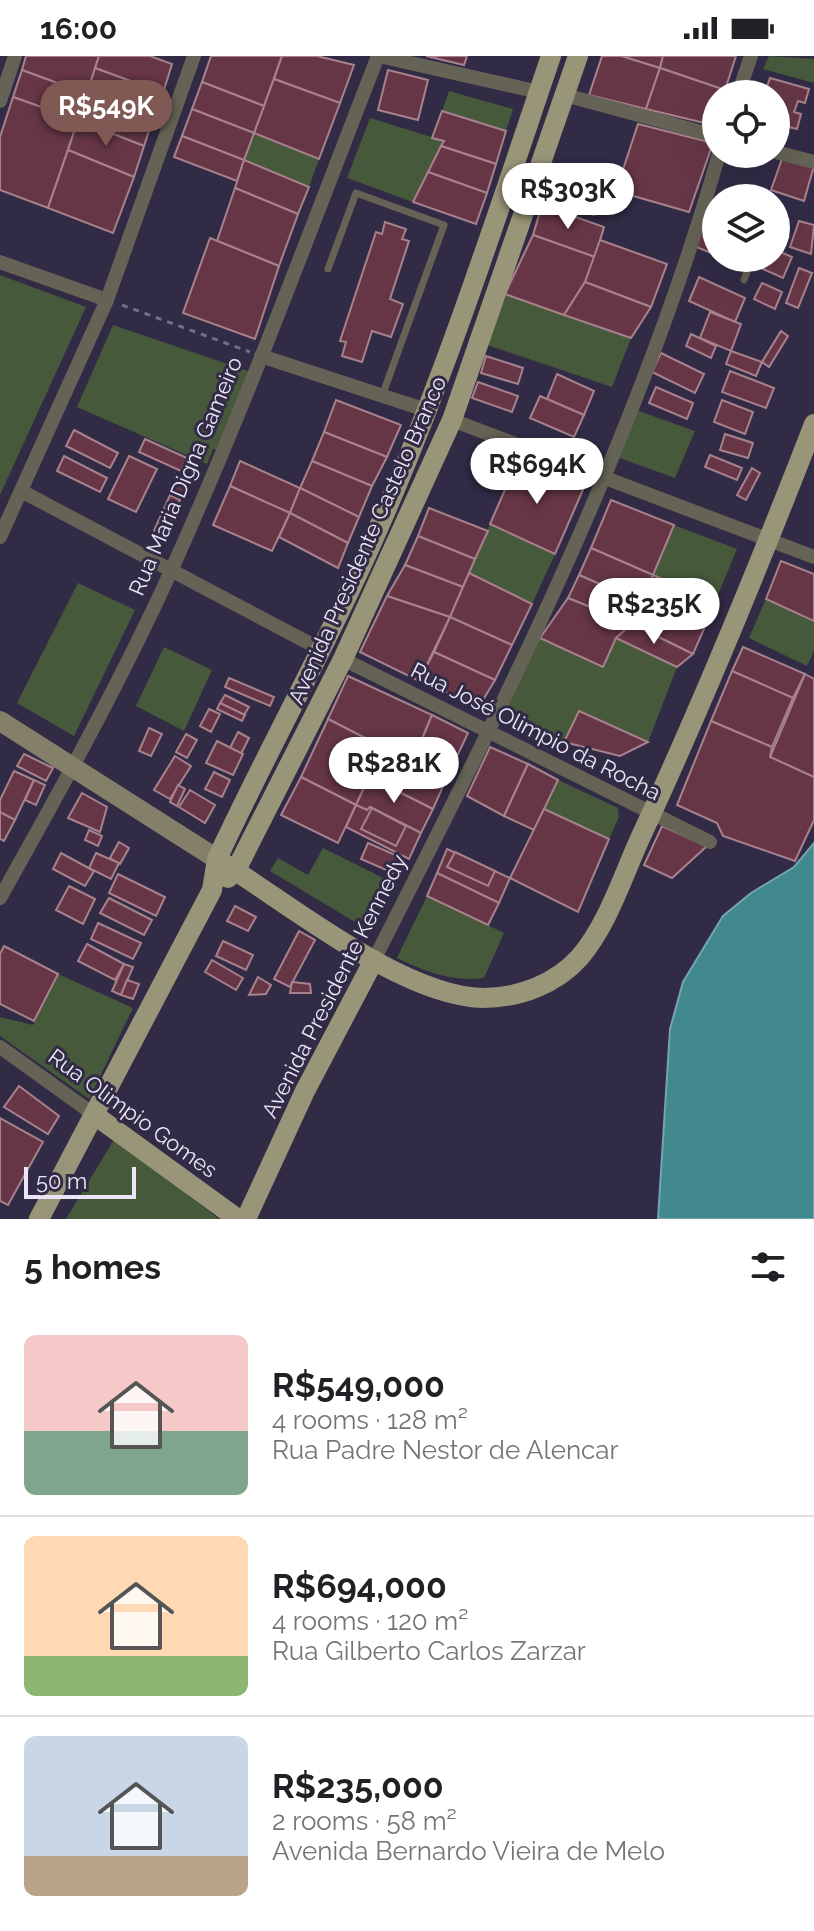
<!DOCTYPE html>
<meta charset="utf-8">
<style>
body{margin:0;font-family:Raleway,sans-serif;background:#f2f2f2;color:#202124;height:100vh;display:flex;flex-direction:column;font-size:30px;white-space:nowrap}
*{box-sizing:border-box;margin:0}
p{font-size:26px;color:#757577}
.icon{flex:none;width:44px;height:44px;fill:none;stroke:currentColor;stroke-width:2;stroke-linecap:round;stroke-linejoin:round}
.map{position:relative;height:1163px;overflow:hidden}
.sheet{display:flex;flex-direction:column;background:#fff;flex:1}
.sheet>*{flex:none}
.fabs{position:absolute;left:702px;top:24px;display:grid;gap:16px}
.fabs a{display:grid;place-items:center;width:88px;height:88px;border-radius:50%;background:#fff;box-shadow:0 8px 32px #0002;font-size:40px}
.scale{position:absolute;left:24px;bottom:20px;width:112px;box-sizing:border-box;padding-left:8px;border:4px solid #eae6f8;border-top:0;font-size:22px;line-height:28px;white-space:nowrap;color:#eae6f8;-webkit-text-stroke:6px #322b46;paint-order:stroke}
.price{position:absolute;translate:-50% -68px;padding:0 18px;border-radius:28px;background:#fff;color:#222;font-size:26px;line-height:52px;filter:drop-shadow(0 2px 4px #0008)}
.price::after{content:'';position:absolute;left:50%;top:48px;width:24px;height:18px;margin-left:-12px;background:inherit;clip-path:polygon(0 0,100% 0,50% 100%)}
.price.active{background:#805954;color:#fff}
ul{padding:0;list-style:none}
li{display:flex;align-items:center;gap:24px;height:200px;padding:0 24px}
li+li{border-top:2px solid #e0e0e0}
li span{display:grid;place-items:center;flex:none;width:224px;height:160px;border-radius:12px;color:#555}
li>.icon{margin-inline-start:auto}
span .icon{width:96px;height:96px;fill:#fffc;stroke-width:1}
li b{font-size:34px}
h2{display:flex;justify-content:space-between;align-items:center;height:96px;padding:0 24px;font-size:34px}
.status{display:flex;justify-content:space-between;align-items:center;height:56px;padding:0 40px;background:#fff;direction:ltr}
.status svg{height:22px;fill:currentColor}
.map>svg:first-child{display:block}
.green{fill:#47593b}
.water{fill:#41898f;stroke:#74a5ae;stroke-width:2}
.building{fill:#663647;stroke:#a7828d;stroke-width:2}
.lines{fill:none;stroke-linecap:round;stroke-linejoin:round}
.path{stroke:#736d85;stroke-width:3;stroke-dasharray:6 6;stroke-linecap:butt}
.service{stroke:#656355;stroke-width:7}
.minor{stroke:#656355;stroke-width:14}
.secondary{stroke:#837f69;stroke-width:20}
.primary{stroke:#999578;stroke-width:20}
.labels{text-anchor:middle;stroke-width:6;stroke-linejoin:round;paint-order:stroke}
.street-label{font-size:22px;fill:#eae6f8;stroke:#322b46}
</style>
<div class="status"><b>16:00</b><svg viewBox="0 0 49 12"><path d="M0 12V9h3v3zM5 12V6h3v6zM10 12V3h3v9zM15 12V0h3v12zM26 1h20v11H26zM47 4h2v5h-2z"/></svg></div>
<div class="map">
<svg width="814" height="1163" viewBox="0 0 814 1163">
<rect width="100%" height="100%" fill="#322b46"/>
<g class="green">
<path d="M769 0 814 3V27L763 13Z"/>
<path d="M449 35 513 53 506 75 442 55Z"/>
<path d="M370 62 444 85 413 146 347 122Z"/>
<path d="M254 77 319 103 309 131 244 104Z"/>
<path d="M0 219 86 251 0 439Z"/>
<path d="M505 238 631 282 612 331 487 289Z"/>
<path d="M113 269 251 316 220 395 213 393 207 408 77 351Z"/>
<path d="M636 354 695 375 675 422 617 401Z"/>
<path d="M490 468 555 498 532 548 469 517Z"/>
<path d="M674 469 737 493 715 546 653 519Z"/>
<path d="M78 527 135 554 74 680 17 647Z"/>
<path d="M766 543 814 565V595L807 610 749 582Z"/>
<path d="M540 582 603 611 616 582 677 611 648 686 579 655 564 686 504 655Z"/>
<path d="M164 591 212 614 184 675 136 650Z"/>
<path d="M558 724 618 752 619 761 609 783 544 753Z"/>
<path d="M323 792 389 825 365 872 270 815 278 802 308 819Z"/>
<path d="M427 840 504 877 484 922C452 926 426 916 397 902Z"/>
<path d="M58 918 133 952 89 1043 0 980V961L33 969Z"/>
<path d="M115 1082 219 1163H66Z"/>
</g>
<path class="water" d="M814 787V1163H658L670 973 683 926 723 860 751 837 794 811Z"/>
<g class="building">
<path d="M26 0H99L87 38 22 14Z"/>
<path d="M99 0H150L172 8 163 37 95 12Z"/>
<path d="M211 0H282L264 50 202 26Z"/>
<path d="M282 0H317L354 9 340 47 274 23Z"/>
<path d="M426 0H467L464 9Z"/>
<path d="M602 0H622L660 12 646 53 589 39Z"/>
<path d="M622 0H663L660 12Z"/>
<path d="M663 0H736L725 34 660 12Z"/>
<path d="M95 12 163 37 153 63 87 38Z"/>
<path d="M660 12 725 34 723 38H716L713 69 646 53Z"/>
<path d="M22 14 87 38 78 64 13 41Z"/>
<path d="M388 14 428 24 418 64 378 54Z"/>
<path d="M770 22 809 33 805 47 798 45 794 56 801 58 797 73 776 68V38L765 36Z"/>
<path d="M274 23 340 47 319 103 254 77Z"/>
<path d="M202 26 264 50 254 77 192 53Z"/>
<path d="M87 38 153 63 144 90 78 64Z"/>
<path d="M13 41 78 64 48 152 0 134V81Z"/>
<path d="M192 53 254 77 244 104 182 80Z"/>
<path d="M442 55 506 75 496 108 441 90 444 85 432 82Z"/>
<path d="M78 64 144 90 134 121 68 94Z"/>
<path d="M638 68 713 87 689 156 616 135Z"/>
<path d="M182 80 244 104 237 125 174 101Z"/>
<path d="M441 90 496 108 487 137 428 116Z"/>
<path d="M68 94 134 121 113 177 48 152Z"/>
<path d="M783 100 814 110 804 145 771 134Z"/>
<path d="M244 104 309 131 298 158 235 132Z"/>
<path d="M552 110 580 121 573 138 545 127Z"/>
<path d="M428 116 487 137 476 168 413 146Z"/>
<path d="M590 131 603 136 594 159 580 154Z"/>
<path d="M235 132 298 158 279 210 217 185Z"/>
<path d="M542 149 604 171 595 201 533 179Z"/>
<path d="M711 149 716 151V185L711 197 694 190Z"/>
<path d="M799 165 814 169 811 198 790 191Z"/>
<path d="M385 166 406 173 402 183 409 185 390 243 403 248 391 281 372 275 362 306 342 300 346 286 340 285 376 176 382 178Z"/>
<path d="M533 179 595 201 585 226 564 259 505 238Z"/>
<path d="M210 182 279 210 255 283 183 257Z"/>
<path d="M600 184 667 208 651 251 585 226Z"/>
<path d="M776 194 792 201 783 222 763 213 768 202H776Z"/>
<path d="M799 212 812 217 798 252 786 247Z"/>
<path d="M699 221 745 242 735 266 689 245Z"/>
<path d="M585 226 651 251 631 282 564 259Z"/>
<path d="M762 227 782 236 775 253 754 243Z"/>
<path d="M710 256 741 268 731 295 700 282Z"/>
<path d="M781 275 788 280 769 311 762 306Z"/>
<path d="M691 278 716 290 711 302 686 290Z"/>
<path d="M731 295 762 306 756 320 726 308Z"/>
<path d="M661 297 704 318 695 337 652 316Z"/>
<path d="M486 300 523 312 518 328 481 317Z"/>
<path d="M730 315 774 332 766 352 722 336Z"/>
<path d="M557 318 594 335 584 359 547 343Z"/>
<path d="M478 326 518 340 512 356 472 342Z"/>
<path d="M656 331 693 347 687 363 649 347Z"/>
<path d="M540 340 584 359 574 381 530 362Z"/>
<path d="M336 344 401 369 387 401 324 376Z"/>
<path d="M722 344 753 356 745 378 714 366Z"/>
<path d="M74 374 118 397 110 412 66 390Z"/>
<path d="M324 376 387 401 372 430 312 405Z"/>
<path d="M725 378 753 387 748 402 720 394Z"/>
<path d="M145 383 187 402 181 415 139 396Z"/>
<path d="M710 399 742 412 737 424 705 411Z"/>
<path d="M64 400 107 422 100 436 57 415Z"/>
<path d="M129 400 157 413 136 456 108 443Z"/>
<path d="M518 404 585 429 555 498 490 468Z"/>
<path d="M240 405 300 432 290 457 230 430Z"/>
<path d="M312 405 372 430 359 461 300 432Z"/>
<path d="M752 412 760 417 746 444 737 439Z"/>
<path d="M176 424 187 429 180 444 170 439Z"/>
<path d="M230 430 290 457 272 495 213 469Z"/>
<path d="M300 432 359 461 348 487 290 457Z"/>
<path d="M170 439 180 444 164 482 153 477Z"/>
<path d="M611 444 674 469 653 519 591 492Z"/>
<path d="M429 452 488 475 475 503 418 480Z"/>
<path d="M290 457 348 487 338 512 279 481Z"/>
<path d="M418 480 475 503 463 531 405 509Z"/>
<path d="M591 492 653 519 641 546 579 519Z"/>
<path d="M781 505 814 518V565L766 543Z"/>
<path d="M405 509 463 531 450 561 387 540Z"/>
<path d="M469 517 532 548 512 589 450 561Z"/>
<path d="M579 519 641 546 632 568 568 542Z"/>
<path d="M653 519 715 546 704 573 641 546Z"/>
<path d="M387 540 450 561 419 625 360 596Z"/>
<path d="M568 542 632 568 616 582 603 611 540 582Z"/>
<path d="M641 546 704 573 693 598 632 568Z"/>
<path d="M450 561 512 589 495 624 434 596Z"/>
<path d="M632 568 693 598 677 611 616 582Z"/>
<path d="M743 591 805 618 793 642 732 615Z"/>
<path d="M434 596 495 624 483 644 467 645 419 625Z"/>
<path d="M732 615 793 642 772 691 711 665Z"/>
<path d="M805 618 814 623V721L770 701Z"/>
<path d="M348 620 432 659 412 707 328 663Z"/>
<path d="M229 622 274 641 270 650 225 631Z"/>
<path d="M225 639 249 651 244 659 220 647Z"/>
<path d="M220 647 245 659 242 665 217 653Z"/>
<path d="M209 653 220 658 211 676 200 670Z"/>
<path d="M579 655 648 686 620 700 564 686Z"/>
<path d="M432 659 468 677 445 726 412 707Z"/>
<path d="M328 663 383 691 356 749 301 721Z"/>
<path d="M711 665 772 691 770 701 814 721V764L795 805 723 780 717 767 677 749Z"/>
<path d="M149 672 162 678 151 700 139 695Z"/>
<path d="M238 676 249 682 241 698 230 692Z"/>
<path d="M186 678 197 684 187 702 176 696Z"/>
<path d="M217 685 243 698 233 719 206 707Z"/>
<path d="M383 691 445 726 433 753 369 721Z"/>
<path d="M490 691 528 708 504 760 467 740Z"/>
<path d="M24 698 53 712 46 725 17 710Z"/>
<path d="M175 700 191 710 170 743 154 734Z"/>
<path d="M528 708 558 724 534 774 504 760Z"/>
<path d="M14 715 34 724 15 764 0 757V744Z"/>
<path d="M214 716 230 724 222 741 205 733Z"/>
<path d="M301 721 356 749 338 787 281 759Z"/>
<path d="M369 721 433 753 421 777 370 751 367 754 356 749Z"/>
<path d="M34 724 45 729 36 749 25 744Z"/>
<path d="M178 729 185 733 177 750 170 746Z"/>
<path d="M190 734 215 749 205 767 179 751Z"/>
<path d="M82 737 107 751 100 776 68 762Z"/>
<path d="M356 749 367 754 370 751 421 777 409 803 346 771Z"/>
<path d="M372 752 406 770 396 790 361 773Z"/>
<path d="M544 753 609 783 578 856 510 822Z"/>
<path d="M0 756 15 764 4 785 0 783Z"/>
<path d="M662 770 707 790 672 822 644 809Z"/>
<path d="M89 774 102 780 98 790 85 784Z"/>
<path d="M119 786 129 792 120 808 110 802Z"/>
<path d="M368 787 400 801 393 817 361 803Z"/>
<path d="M447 793 510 822 499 847 437 817Z"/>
<path d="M455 796 495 815 488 830 447 811Z"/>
<path d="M61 797 94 815 85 830 53 813Z"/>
<path d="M96 797 119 807 111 823 89 812Z"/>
<path d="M437 817 499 847 488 869 427 840Z"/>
<path d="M118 818 165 841 156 860 109 837Z"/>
<path d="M69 830 95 843 83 868 56 854Z"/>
<path d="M109 842 152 864 144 879 100 857Z"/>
<path d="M235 850 256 861 248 875 227 865Z"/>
<path d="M98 867 141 887 133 903 91 883Z"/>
<path d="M299 875 315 884 290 931 274 923Z"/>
<path d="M223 885 253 899 246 914 216 900Z"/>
<path d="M87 888 124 908 115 924 78 905Z"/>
<path d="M4 890 58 918 34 965 0 948V898Z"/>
<path d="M212 904 243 922 236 934 205 916Z"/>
<path d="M124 908 133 911 121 939 112 935Z"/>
<path d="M258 921 271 929 266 938 249 939Z"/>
<path d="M127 924 139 928 133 943 121 939Z"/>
<path d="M292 926 310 928 311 937H290Z"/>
<path d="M19 1030 59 1060 48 1078 4 1051Z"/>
<path d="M0 1062 43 1086 8 1149 0 1145Z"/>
</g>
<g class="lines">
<path class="path" d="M122 249 250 296"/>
<g class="service">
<path d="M328 213 356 137 444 169 382 340"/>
<path d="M744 224 752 202"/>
</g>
<g class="minor">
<path d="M379 0 539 36"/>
<path d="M738 38 751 0"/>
<path d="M565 39 716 80"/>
<path d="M0 45 15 0"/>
<path d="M776 96 814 106"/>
<path d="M0 206 107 244"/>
<path d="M261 300 426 354"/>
<path d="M452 364 814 501"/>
<path d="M23 436 322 594"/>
<path d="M0 481 107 244 194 0"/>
<path d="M343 603 710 786"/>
<path d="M0 842C60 735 120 627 171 515 247 347 311 172 378 0"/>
<path d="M374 904C507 642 638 382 719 98"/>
<path d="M0 991 96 1060"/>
</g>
<path class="secondary" d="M0 665 217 803"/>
<g class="primary">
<path d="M217 803C287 846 401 940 483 942 519 942 556 928 580 901 609 867 624 816 643 776 705 642 761 505 814 368"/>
<path d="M228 822 236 814 343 603 452 364 578 0"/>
<path d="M96 1060 238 1163"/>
<path d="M39 1163 212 834 217 803C270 689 331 581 381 466 447 315 498 156 551 0"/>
<path d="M246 1163 305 1035 374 904"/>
</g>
</g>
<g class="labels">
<g class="street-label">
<text transform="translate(185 420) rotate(-67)" y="8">Rua Maria Digna Gameiro</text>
<text transform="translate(367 484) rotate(-66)" y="8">Avenida Presidente Castelo Branco</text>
<text transform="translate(536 675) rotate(27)" y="8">Rua José Olimpio da Rocha</text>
<text transform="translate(334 930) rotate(-63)" y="8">Avenida Presidente Kennedy</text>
<text transform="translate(133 1057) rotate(36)" y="8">Rua Olimpio Gomes</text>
</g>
</g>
</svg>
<div class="fabs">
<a><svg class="icon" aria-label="locate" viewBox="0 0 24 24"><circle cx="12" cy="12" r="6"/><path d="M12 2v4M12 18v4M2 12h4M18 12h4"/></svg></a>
<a><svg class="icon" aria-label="layers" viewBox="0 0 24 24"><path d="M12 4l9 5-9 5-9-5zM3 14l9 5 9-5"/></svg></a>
</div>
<div class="scale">50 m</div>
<b class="price active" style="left:106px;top:92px">R$549K</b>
<b class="price" style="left:568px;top:175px">R$303K</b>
<b class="price" style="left:537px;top:450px">R$694K</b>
<b class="price" style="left:654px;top:590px">R$235K</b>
<b class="price" style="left:394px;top:749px">R$281K</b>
</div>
<section class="sheet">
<h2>5 homes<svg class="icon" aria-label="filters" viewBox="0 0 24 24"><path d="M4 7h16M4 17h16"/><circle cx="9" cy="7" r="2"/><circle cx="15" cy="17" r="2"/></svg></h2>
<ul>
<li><span style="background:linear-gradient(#f6c9c9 60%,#7fa58c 0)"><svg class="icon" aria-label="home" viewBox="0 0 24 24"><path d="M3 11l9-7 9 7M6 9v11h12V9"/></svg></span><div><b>R$549,000</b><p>4 rooms · 128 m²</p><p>Rua Padre Nestor de Alencar</p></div></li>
<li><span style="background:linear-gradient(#ffd9b3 75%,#8fb573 0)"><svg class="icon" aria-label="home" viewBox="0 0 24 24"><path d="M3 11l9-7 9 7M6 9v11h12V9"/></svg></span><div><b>R$694,000</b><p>4 rooms · 120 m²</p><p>Rua Gilberto Carlos Zarzar</p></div></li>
<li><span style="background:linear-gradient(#c9d6e8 75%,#b9a48a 0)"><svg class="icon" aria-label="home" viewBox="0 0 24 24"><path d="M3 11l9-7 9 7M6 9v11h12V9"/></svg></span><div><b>R$235,000</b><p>2 rooms · 58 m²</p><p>Avenida Bernardo Vieira de Melo</p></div></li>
</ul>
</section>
